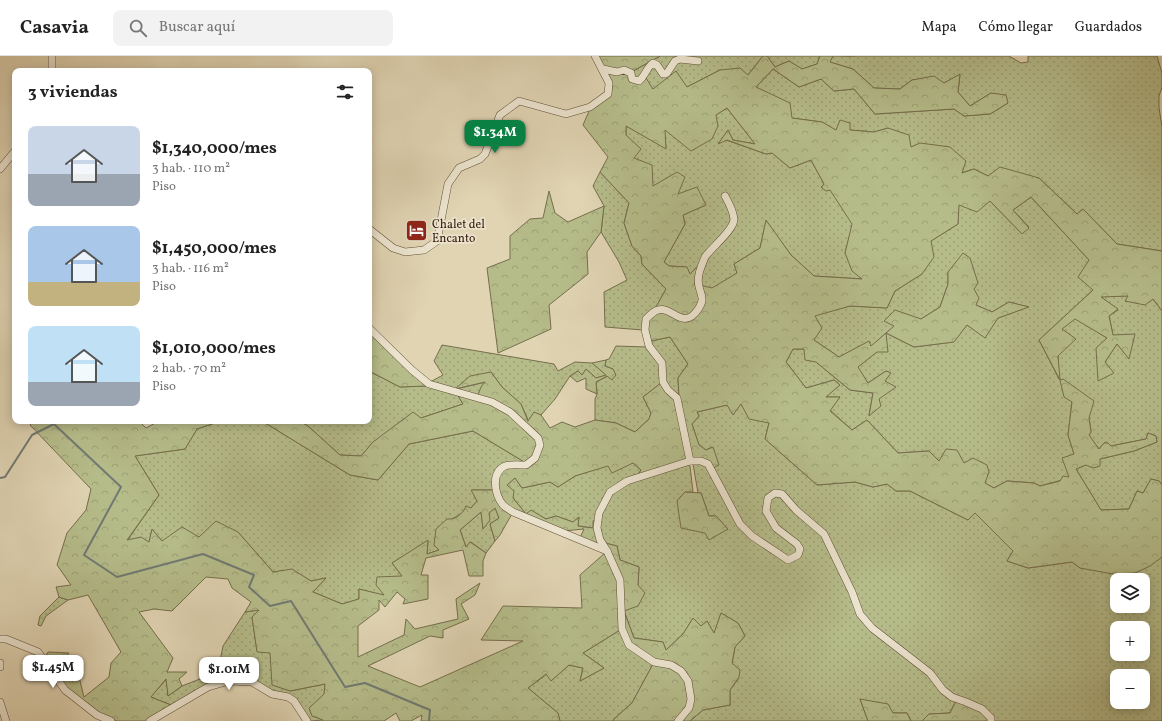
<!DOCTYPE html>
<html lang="es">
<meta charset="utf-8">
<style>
body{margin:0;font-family:Vollkorn,serif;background:#f2f2f2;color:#222;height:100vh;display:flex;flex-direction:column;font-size:15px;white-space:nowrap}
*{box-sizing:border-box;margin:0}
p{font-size:13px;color:#767676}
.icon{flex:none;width:22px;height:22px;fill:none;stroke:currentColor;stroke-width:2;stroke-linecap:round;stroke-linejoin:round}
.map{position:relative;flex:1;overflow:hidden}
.panel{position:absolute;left:12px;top:12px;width:360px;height:356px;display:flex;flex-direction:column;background:#fff;border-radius:8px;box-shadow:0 2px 10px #0003}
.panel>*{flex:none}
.controls{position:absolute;left:1110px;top:517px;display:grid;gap:8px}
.controls a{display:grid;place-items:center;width:40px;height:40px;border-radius:8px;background:#fff;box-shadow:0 2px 10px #0003;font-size:20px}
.price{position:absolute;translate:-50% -34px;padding:0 9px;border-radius:8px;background:#fff;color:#222;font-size:13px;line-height:26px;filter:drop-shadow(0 1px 2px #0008)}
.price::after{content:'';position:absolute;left:50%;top:24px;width:12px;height:9px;margin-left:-6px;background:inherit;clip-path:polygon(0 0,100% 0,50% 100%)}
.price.selected{background:#0b8043;color:#fff}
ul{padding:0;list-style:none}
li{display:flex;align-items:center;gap:12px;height:100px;padding:0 16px}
li span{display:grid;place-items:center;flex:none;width:112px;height:80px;border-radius:8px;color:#555}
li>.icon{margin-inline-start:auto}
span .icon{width:48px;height:48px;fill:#fffc;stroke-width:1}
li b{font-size:17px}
h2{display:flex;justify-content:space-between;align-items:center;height:48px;padding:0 16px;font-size:17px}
header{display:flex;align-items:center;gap:24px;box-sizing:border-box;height:56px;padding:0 20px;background:#fff;border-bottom:1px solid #e0e0e0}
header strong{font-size:19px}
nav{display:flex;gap:22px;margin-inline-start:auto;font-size:14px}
.search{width:280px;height:36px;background:#f2f2f2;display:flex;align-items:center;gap:10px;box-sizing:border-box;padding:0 14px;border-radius:8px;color:#767676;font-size:15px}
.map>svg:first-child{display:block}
.grass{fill:url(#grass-dots);stroke:#766e4b;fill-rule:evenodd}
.forest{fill:url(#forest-crowns);stroke:#766e4b;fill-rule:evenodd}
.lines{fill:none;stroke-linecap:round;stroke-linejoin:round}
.stream{stroke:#717a73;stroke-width:2}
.minor-casing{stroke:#614d36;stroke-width:8}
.minor{stroke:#ebe3ce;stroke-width:7}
.labels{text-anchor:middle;stroke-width:3.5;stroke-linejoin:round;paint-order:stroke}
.poi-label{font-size:12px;fill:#37200c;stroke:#ebe3ce;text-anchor:start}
</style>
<header>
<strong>Casavia</strong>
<div class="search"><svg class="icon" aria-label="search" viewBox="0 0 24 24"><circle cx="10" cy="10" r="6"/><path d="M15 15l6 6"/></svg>Buscar aquí</div>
<nav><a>Mapa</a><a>Cómo llegar</a><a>Guardados</a></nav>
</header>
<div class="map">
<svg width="1162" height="665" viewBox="0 0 1162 665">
<defs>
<pattern id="grass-dots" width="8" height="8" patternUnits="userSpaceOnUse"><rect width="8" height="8" fill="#b5bc8a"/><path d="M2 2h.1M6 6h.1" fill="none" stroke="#9ca176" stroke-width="1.8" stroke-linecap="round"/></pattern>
<pattern id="forest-crowns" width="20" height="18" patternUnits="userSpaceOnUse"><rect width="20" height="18" fill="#b5bc8a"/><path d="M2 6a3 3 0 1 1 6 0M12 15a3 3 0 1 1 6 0" fill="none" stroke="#9ca176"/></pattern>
</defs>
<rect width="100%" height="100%" fill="#e0d4b3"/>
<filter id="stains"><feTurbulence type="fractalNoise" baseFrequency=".005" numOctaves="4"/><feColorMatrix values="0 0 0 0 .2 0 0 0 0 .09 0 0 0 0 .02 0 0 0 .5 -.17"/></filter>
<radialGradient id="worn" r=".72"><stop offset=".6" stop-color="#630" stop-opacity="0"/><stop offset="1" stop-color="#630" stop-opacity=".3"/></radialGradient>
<g class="grass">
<path d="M660 0H763L748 19 720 14 687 31 653 33 616 14 633 15Z"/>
<path d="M767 0H820L817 8 802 13 789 5 775 11Z"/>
<path d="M833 0C842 0 849 1 858 0H1009L1021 7 1028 6V0H1157L1162 17V31L1159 40V52L1162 71V195L1117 188 1083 153 1077 158 1039 122 988 120 974 113 961 117 911 91 888 72 874 76 850 74 836 75 822 66 792 62 756 31 773 13 799 31 821 23 834 35 854 33 875 58 954 53 964 60 990 58 1008 47 991 37 970 50 958 36 960 19 944 27 912 24 900 33 874 32 853 13 829 6Z"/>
<path d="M727 52 755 88 733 84 728 74 719 87 726 84 766 98 772 97 790 112 811 104 824 128 821 131 830 133 853 168 845 197 863 223 814 220 791 199 766 165 760 192 734 208 737 217 712 233 700 229C702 203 721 185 736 164L730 154C730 157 732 160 731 163 731 174 699 209 690 218L686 211 669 210 664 206 685 168 683 159 706 149 653 130 633 102 626 79V70L666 92 664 73 716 59Z"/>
<path d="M600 116 629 147 624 167 632 190 641 200 642 208 666 233 656 251 643 274 605 271 604 236 627 224 619 206 601 176 604 150 593 130Z"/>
<path d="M1031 141 1089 204 1093 234 1039 284 1059 323 1058 300 1061 273 1075 262 1107 282 1105 306 1117 288 1129 302 1113 279 1109 260 1118 254 1100 240H1129L1126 245 1153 243 1162 255V429L1159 425 1151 423 1143 437 1137 435 1129 453 1101 454 1076 413 1100 403 1134 395 1157 386 1156 380 1148 377 1146 383 1111 390 1108 387H1104L1099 393 1088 379 1091 375 1089 362 1072 346 1068 379 1074 398 1069 422 1040 430 1034 427 1007 425 994 432 984 427 989 416 964 407 939 406 929 395 898 397 867 364 852 374 830 354 840 341H825L840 329 834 324 806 332 786 306 793 293H804L816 306 850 334 873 337 869 359 879 343 885 325 890 317 886 315 868 327 857 311 877 296 886 277 871 291 869 286 839 301 814 284V259L850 250 887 252 895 235 922 218 931 185 958 168V149L989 144 1022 178 1029 171 1013 154ZM948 216 976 249 992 256 1009 246 1028 251 998 262 985 281 967 269 953 286 914 291 886 277 895 270 921 263 940 251 948 228Z"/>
<path d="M670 281 688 308 678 322 679 342 665 326 651 285Z"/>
<path d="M442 289 554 308 558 315 575 306 592 307 607 319 596 322 586 313 582 320 578 315 570 320 555 343 541 359 534 357 529 366 521 348 502 331 491 316 456 333 486 326 478 339 430 326 443 319 434 305Z"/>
<path d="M616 290 647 291 660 308 661 327 643 341 651 357 649 363 635 376 616 367 595 364V343L597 338 596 326 608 320 613 313 605 310 606 304 609 303Z"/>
<path d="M369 315 400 331 428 330 457 338 463 348 421 362 373 386 361 400 340 399 308 370 299 365H369Z"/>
<path d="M741 348 769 367 765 383 817 429 855 426 873 431 887 428 896 435H910L968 464 975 457 1013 495 1007 505 1028 512 1072 506 1080 512 1162 501V497V665H993L953 639 873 570 862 557 826 476 774 435 764 455 795 490 797 493V497L788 501 753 478 742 466 713 412 712 391 706 394 699 389 692 368 699 360 697 356 727 349ZM1117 524H1143V550H1117ZM1117 572H1143V598H1117ZM1117 620H1143V646H1117Z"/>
<path d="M214 365H262L350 419 378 424 409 388 473 375 526 407 496 434H472L477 445 471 452 452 463 439 494 427 498 428 485 392 507 402 520 384 540 359 533V543L342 548 313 536 326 522 311 525 292 514 273 516 238 476 162 485 152 474 149 486 127 485 159 439 135 400 185 393 197 373 215 367Z"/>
<path d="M633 407 641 414 637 420 608 434 593 472 578 470 579 461 573 466 556 460 546 463 531 455 526 458 513 442 507 429 515 422 522 432 550 426 558 431 575 420 608 409Z"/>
<path d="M700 407 707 410 738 469 788 506 802 493C792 483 760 460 770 444 771 442 774 441 775 440H780L823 479 850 537 858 559 929 618 956 645 950 657 929 658 922 665H911L907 657H893L860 643 868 665H690L703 654 730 649V634L739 622 732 607 735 591 745 580 738 567 721 557 714 578 707 565 701 570 693 562 683 578 666 594 663 586 634 582 624 555 638 529 639 511 620 504 617 490 605 487 599 472 602 457 612 437 627 427 689 408 690 410 693 436H685L677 445 728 474 716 460H709L701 437H698L693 408Z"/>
<path d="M495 451 499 462 490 468 495 485 486 497 471 486 466 491 460 474 481 456 483 472 489 457Z"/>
<path d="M59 541 68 544 46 560 41 570 38 569 40 560Z"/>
<path d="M259 554 252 561 257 595 270 596 290 635 325 628 324 664 310 665 296 644 273 636 253 624 230 623 171 649 150 641 167 623 168 640 182 630 210 619 219 610 223 590 245 556Z"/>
<path d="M620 574 653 608 632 647 614 663 613 665H560L558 657 528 632 547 618 552 624 569 609 583 612 580 625 604 612 583 597Z"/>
</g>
<g class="forest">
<path d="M598 0H660L633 15 604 11Z"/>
<path d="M763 0H767L775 11 789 5 802 13 817 8 820 0H833L830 6 853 13 874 32 900 33 912 24 934 20 944 27 960 18 958 36 970 50 991 37 1006 39 1008 47 990 58 964 60 954 53 875 58 854 33 834 35 821 23 799 31 773 13 756 31 790 47 792 62 822 66 836 74 840 64 850 67V74L874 76 888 72 909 79 911 91 920 87 950 91 966 105 962 117 974 113 988 120 1000 111 1039 122 1077 158 1083 153 1117 188 1162 195V255L1153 243 1145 249 1125 245 1128 240 1101 241 1118 253 1109 260 1113 279 1135 278 1129 303 1117 288 1105 306 1114 317 1098 325 1096 292 1107 282 1075 263 1062 273 1076 283 1058 300 1060 324 1063 323 1094 345 1089 362 1091 376 1089 379 1099 393 1104 387H1108L1111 390 1146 383 1148 377 1156 380 1157 386 1134 395 1100 403V410L1093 412 1086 409 1076 413 1101 454 1129 453 1137 435 1143 437 1151 423 1159 425 1162 429V501L1150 510 1135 517 1113 518 1080 512 1072 506 1028 512 1007 505 1013 495 975 457 968 464 910 435H896L887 428 873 431 855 426 817 429 765 383 769 367 749 363 741 348 733 359 727 349 697 356 699 360 692 368 699 389 706 394 713 391 719 409 713 412C708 403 702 402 692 403L679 342 678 322 688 308 670 281 651 285 647 274 648 265C652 261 657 254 664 255 671 256 676 264 684 265 694 266 706 251 704 241 704 237 701 233 700 229L712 232 737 217 734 208 760 192 766 164 791 199 814 220 862 223 852 215 845 197 852 168 830 134 826 135 821 131 824 128 811 104 790 112 772 97 766 98 727 84 718 88 728 74 733 84 755 88 727 52 716 59 718 70 712 83 691 95 665 74 666 93 626 70V79L641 93 634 102 652 109 653 130 677 116 685 121 678 138 697 131 706 149 683 159 685 168 664 206 669 210 687 211 690 218 701 207C698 214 695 220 695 228 695 233 699 237 700 242 700 249 692 260 685 260 678 260 672 252 666 251 663 250 659 251 656 251L666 233 642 208 641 200 632 190 624 167 629 147 600 116 608 101 583 69 590 53 611 39 612 26 607 17 617 19 624 17 629 19 630 25 640 27 646 22 653 33 676 15 687 31 720 14 740 12 748 19ZM1031 141 1089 204 1078 221 1093 234 1039 284 1060 324 1064 341 1072 346 1068 379 1074 398 1062 402 1069 421 1063 420 1060 425 1040 430 1034 427 1007 425 994 432 985 427 989 416 987 409 973 402 964 407 957 394 946 393 939 405 929 395 898 397 867 364 852 374 830 355 840 341H826L840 329 834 324 806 332 786 306 793 293H804L805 304 816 306 850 334 873 337 869 360 881 350 879 343 896 331 885 325 891 317 886 315 868 327 858 311 877 296H888L886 277 914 291 954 286 967 269 985 282 998 262 1029 251 1009 246 992 256 976 249 979 242 974 233 978 227 970 202 963 197 948 216V228L940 251 921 263 895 254 884 265 894 270 871 290 869 285 839 301 814 284 822 272 815 260 850 250 887 252 895 235 922 218 934 201 931 185 958 168 959 149 977 156 990 145 1022 178 1029 172 1013 154Z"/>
<path d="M549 135 555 157 568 166 604 150 601 176 587 196 588 218 549 249 551 273 498 297 487 212 510 203V180L530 163 543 162Z"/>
<path d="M371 278 428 330 400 331 369 315V279Z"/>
<path d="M606 304 605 310 613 313 616 319 612 324 607 320 596 326 597 338 586 333V322L577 326 570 320 578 315 582 319 586 313 596 322 606 319 592 307Z"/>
<path d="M491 316 502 331 521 348 528 365 534 356 541 359 550 372 562 366 575 371 595 364 616 367 635 376 649 363 651 357 643 341 661 327 675 344 688 404 637 420 641 414 633 407 612 417 608 410 575 420 558 431 550 426 522 432 515 422 507 429 514 435 513 442 526 458 531 454 546 463 556 460 573 466 579 461 578 470 593 472V465L596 462 601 491 580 482 584 473 563 475 514 454 505 448 499 434 498 421 506 412 527 411 543 389 531 373 478 339 481 331 485 326 455 333 470 320Z"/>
<path d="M457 338 491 348 509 358 536 384 538 389 532 400 526 407 473 375 409 388 378 424 350 419 262 365H299L308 370 340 399 361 400 373 386 413 356 421 362 463 348Z"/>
<path d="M33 365H139L146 372 159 365H214L215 367 197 373 185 393 135 400 159 439 127 484 141 481 149 486 152 473 162 485 182 471 199 481 216 465 238 476 273 516 292 513 311 525 326 522 313 536 342 548 359 543V533L384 539 376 529 377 521 402 520 392 507 428 484 427 498 439 494 434 489 436 473 447 463C455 464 463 458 466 450L471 452 477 445 471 434H496L499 442 513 456 500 479 495 485 490 468 499 462 495 452 489 457 490 464 483 473 481 456 460 474 466 491 470 486 486 497 483 505V520H469L463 494 426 502 421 519H428V543L403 548 405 543 397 536 385 551 379 544V554L358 570V601L404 579 406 563 415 573 458 563 456 543 480 527 475 539 461 548 469 563 443 574V582L430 580 368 610 420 631 523 585 481 584 503 550 582 552 580 519 605 497 618 525 620 574 583 597 604 612 580 625 583 612 569 609 551 625 546 618 528 632 558 657 560 665H421L422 659 411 665H400L396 657 384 665H322L323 664 312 660 309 652 324 638 325 628 290 635 272 629 270 597 257 596 252 561 259 554 245 556 251 546 232 532 228 523 206 521 172 555 154 553 139 556 173 602 167 616H187L179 623 182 630 168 640 166 623 151 641 171 649 146 665H117L98 657 67 633 45 602 48 596 69 597 65 602 66 605 63 608 79 621 84 641 109 621 111 607 121 596 88 539 68 544 59 541 56 531 71 529 57 509 67 477 86 454 91 433 30 369Z"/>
<path d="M685 436 701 437 709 460H716L728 473 709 484 705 477 681 472 677 445Z"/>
<path d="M605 487 617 490 620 504 639 511 638 529 645 537 638 550 624 555 634 582 663 586 666 594 683 578 693 562 701 570 707 565 714 577 721 557 738 567 745 580 735 591 732 607 740 614 739 621 730 634V649L703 654 690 665H681L691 653 690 623 655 604 631 588 624 573 622 524Z"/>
<path d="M653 608C674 612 689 616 688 641 688 643 688 648 687 650 686 655 678 661 675 665H613L614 663 632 647Z"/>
<path d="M860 643 888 648 893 657H907L911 665H868Z"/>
<path d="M956 645 980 655 989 663 985 665H922L929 658 950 657Z"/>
</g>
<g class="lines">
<path class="stream" d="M0 422 5 421 32 379 54 368 121 431 84 499 117 521 203 498 254 519 249 531 270 550 291 545 345 631 365 627 430 654 429 665"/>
<defs>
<g id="minor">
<path d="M52 0V15"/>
<path d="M603 13 617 16 624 14 631 17 632 23 639 25C646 19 646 12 653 7L657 9 663 18H665L667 17 675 5 680 3 698 5"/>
<path d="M0 113 15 95"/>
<path d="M369 173 393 192 405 196 424 194 437 185 448 128 459 112 480 103 485 98 500 59 519 45 566 58 590 51 608 38 609 27 595 0"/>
<path d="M369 272 412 314 429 328 492 346 510 356 538 382 540 389 535 402 526 409C520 409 510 408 505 410 490 417 495 439 503 449 506 452 510 454 513 456L607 495 620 524 622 573 629 589 654 606 671 609 681 615 688 625 691 643 689 652 678 665"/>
<path d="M690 405 677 342 668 334 663 326 662 307 649 290 645 274 646 263C649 260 654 255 658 254 670 250 680 269 692 260 696 257 703 248 702 242 701 233 696 230 699 218 700 213 703 206 705 201 712 191 734 174 734 163 733 154 729 147 725 140"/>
<path d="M607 495 600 484 597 472 599 457 610 436 627 425 690 405H701L708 408 740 468 752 480 788 504 798 499 800 493 797 488 776 472 766 455 768 442 775 437 782 438 796 454 824 478 852 536 860 558 872 572 930 617 943 634 952 641 966 646 982 653 991 662V665"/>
<path d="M0 583H6L38 596 65 634 97 659 111 665"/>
<path d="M0 607V611"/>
<path d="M0 646 6 665"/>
<path d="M150 665 208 631 229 625 252 626 272 638 288 641 294 645 307 665"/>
</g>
</defs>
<use href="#minor" class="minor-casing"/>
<use href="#minor" class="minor"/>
</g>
<defs>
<symbol id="hotel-square" viewBox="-11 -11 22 22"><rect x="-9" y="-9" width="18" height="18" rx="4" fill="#8f2418" stroke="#ebe3ce"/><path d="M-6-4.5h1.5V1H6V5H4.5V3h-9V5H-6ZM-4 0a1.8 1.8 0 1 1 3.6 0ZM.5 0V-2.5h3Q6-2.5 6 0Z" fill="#fff"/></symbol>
</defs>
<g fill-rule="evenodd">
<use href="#hotel-square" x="404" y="162" width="25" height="25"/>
</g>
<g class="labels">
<g class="poi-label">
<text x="432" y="172">Chalet del<tspan x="432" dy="14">Encanto</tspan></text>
</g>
</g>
<rect width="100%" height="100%" filter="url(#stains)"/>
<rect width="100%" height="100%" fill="url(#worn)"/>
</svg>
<div class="controls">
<a><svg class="icon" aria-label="layers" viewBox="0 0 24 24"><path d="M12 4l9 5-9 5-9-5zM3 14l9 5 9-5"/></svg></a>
<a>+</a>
<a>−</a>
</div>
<b class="price selected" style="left:495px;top:98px">$1.34M</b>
<b class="price" style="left:53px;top:633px">$1.45M</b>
<b class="price" style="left:229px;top:635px">$1.01M</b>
<section class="panel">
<h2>3 viviendas<svg class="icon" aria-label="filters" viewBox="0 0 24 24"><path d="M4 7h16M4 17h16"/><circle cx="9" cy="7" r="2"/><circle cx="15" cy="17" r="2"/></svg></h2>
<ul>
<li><span style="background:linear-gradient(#c9d6e8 60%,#9aa5b1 0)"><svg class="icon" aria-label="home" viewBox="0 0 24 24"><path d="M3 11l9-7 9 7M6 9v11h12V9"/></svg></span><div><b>$1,340,000/mes</b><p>3 hab. · 110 m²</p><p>Piso</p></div></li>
<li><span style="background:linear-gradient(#a9c7e8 70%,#c2b280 0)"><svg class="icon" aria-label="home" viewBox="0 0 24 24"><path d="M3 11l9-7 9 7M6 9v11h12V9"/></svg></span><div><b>$1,450,000/mes</b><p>3 hab. · 116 m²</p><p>Piso</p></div></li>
<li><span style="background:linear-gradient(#bfe0f5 70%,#9aa5b1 0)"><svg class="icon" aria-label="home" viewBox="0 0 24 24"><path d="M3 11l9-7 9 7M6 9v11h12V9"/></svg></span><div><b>$1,010,000/mes</b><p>2 hab. · 70 m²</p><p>Piso</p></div></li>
</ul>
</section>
</div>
